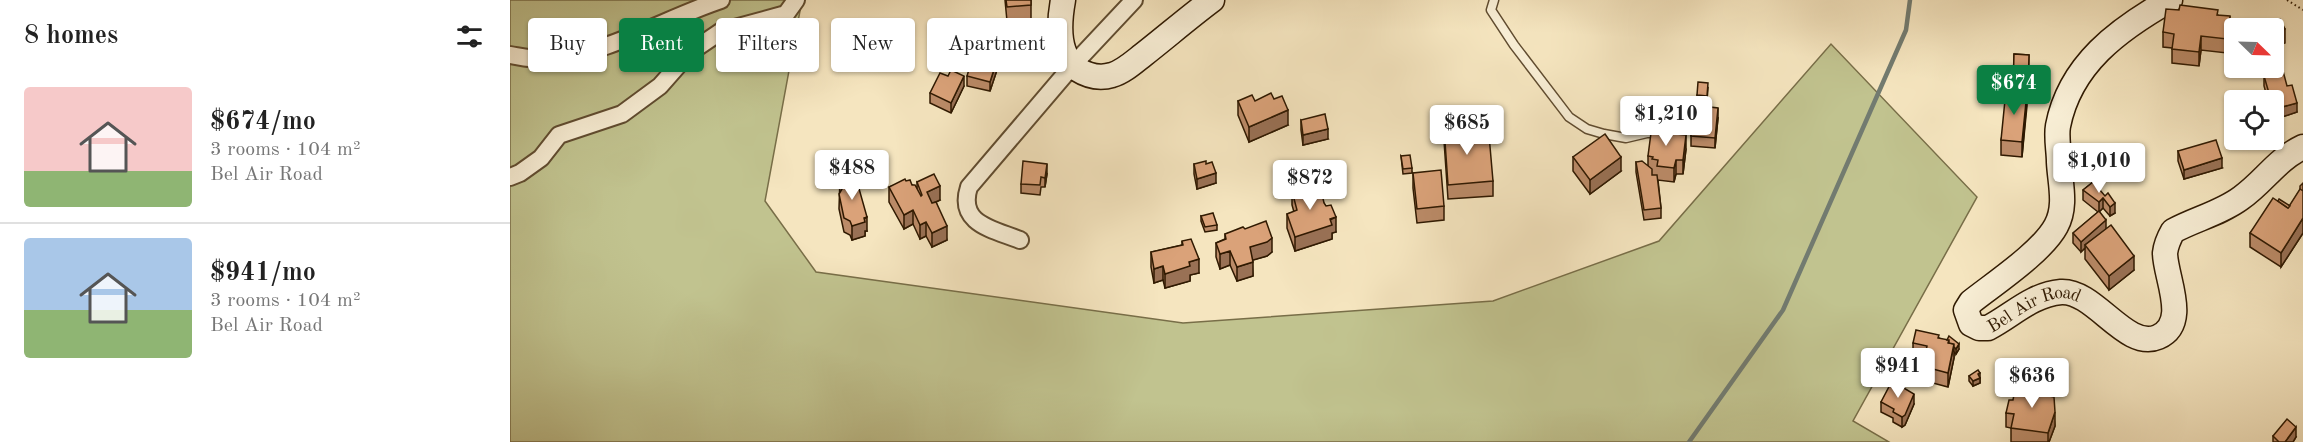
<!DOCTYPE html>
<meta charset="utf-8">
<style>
body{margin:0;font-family:"Old Standard TT",serif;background:#f6f6f6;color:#222;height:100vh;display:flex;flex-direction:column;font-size:22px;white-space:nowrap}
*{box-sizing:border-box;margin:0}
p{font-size:20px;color:#767676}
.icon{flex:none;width:33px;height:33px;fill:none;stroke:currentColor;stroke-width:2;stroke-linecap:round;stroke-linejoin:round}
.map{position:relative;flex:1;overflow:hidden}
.panel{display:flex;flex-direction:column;background:#fff;width:510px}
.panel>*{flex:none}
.top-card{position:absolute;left:18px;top:18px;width:570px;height:54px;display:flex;gap:12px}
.needle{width:39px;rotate:113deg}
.tools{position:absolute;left:1714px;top:18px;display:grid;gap:12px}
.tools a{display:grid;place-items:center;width:60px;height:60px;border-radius:6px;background:#fff;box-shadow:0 2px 4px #0004;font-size:30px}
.price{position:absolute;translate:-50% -51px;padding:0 14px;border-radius:6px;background:#fff;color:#222;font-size:20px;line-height:39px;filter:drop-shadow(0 2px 3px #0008)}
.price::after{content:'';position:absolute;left:50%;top:36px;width:18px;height:14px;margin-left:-9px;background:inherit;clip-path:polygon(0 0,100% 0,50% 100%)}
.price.active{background:#0b8043;color:#fff}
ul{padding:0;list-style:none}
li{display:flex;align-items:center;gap:18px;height:150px;padding:0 24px}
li+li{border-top:2px solid #e0e0e0}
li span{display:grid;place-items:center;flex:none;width:168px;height:120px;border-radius:6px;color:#555}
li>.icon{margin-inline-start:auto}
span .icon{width:72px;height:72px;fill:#fffc;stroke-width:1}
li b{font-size:26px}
h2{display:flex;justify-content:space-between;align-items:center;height:72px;padding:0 24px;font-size:26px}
.pill{padding:0 21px;border-radius:6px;background:#fff;box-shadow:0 2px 4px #0004;font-size:21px;line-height:54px}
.pill.active{background:#0b8043;color:#fff}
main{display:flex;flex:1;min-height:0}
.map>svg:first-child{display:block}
.green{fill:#c1c38f;stroke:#786e48;stroke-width:1.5}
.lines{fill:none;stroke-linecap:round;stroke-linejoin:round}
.stream{stroke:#727b70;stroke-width:4.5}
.lane-casing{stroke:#604c30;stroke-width:11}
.street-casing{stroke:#604c30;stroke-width:20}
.secondary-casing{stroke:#2f1901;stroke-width:27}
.path{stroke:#2f1901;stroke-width:2;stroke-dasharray:1.5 3;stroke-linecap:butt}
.lane{stroke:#f8eed5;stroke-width:8}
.street{stroke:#f8eed5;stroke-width:16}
.secondary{stroke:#f8eed5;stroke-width:24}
.wall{fill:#bb8b68;stroke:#2f1901;stroke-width:1.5}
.shaded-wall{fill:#997155;stroke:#2f1901;stroke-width:1.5}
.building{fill:#daa279;stroke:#2f1901;stroke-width:1.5}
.labels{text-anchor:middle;stroke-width:4.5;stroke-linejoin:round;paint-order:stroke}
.street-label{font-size:18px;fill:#2f1901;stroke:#f8eed5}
</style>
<main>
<section class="panel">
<h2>8 homes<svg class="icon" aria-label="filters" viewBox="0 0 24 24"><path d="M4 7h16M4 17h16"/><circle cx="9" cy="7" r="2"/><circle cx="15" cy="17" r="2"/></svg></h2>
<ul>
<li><span style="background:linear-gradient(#f6c9c9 70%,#8fb573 0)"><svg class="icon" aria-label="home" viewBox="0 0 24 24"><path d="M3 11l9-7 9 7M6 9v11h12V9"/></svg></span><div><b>$674/mo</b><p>3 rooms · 104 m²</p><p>Bel Air Road</p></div></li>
<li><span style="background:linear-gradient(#a9c7e8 60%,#8fb573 0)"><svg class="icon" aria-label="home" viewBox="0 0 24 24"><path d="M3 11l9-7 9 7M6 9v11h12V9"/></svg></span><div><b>$941/mo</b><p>3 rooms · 104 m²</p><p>Bel Air Road</p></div></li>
</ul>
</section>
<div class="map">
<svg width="1793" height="442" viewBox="0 0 1793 442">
<rect width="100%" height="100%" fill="#f5e5bf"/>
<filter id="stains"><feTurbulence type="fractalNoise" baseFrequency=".00333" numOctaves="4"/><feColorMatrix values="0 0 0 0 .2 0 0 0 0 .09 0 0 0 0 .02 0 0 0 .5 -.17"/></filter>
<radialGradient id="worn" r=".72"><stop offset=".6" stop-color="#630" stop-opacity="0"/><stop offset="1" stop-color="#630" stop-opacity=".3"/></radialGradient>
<path class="green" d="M0 0H292L255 201 306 272 673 323 983 301 1149 241 1321 44 1467 197 1343 421 1379 442H0Z"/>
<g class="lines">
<path class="stream" d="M1179 442 1273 310 1396 30 1400 0"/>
<defs>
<path id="lane" d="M984 0 981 10 1004 45 1059 117 1077 129 1094 134 1116 138 1137 133H1150"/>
<g id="street">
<path d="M0 55C12 57 25 60 37 59 98 54 154 19 211 0"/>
<path d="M0 177 10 173 31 158 49 135 112 114 150 86 179 53 210 32 276 14 286 0"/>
<path d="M510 240C483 229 447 224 459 187L563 65 624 0"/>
</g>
<g id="secondary">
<path d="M553 0C549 22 546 54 567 69 578 76 589 79 602 75 613 72 624 62 633 55 656 37 678 18 702 0"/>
<path id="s1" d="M1660 0C1609 29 1560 64 1548 126 1546 137 1549 151 1549 162 1550 183 1557 206 1546 226 1532 252 1485 283 1461 302L1456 310 1461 324 1469 328H1478C1503 315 1521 295 1551 292 1585 290 1616 351 1648 337 1680 323 1655 277 1655 253 1656 244 1659 238 1663 231 1685 219 1711 213 1731 198 1754 182 1766 160 1793 147"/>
</g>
</defs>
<use href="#lane" class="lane-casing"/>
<use href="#street" class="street-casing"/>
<use href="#secondary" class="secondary-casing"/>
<path class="path" d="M1777 0 1793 10"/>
<use href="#lane" class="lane"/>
<use href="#street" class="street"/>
<use href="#secondary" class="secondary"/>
</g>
<g class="wall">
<path d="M495 0H521V19L497 21Z"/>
<path d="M1708 15 1720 31 1717 53 1691 50 1689 66 1662 63V48L1653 47V32Z"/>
<path d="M1725 33V58L1722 48V34Z"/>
<path d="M1504 54 1519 55 1518 99H1517L1512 157 1491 155V140L1503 91Z"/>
<path d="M488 67 480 91 457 86V76Z"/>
<path d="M438 76 454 86 441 113 420 103V93Z"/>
<path d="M1754 76 1777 86 1787 112 1772 117 1770 111 1764 100H1758L1754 86Z"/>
<path d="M1198 88 1197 101 1187 100V95Z"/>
<path d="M728 101H745L778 125 739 142 728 115Z"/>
<path d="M1208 118 1205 148 1181 146V133L1170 132V127Z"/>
<path d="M791 120 818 139 793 145 791 130Z"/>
<path d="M934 127 961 137 983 181V196L938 199 934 141Z"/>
<path d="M1157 133 1176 149 1173 174H1166L1164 182 1148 180 1151 208V218L1134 220 1126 172V162L1138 166V156Z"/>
<path d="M1668 151 1712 168 1674 179 1668 161Z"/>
<path d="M891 156 902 168V173L893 174Z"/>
<path d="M1063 157 1111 171 1080 194 1063 171Z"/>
<path d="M684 164H696L706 183 687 189 684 174Z"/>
<path d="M903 173 934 206V220L907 223 903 188Z"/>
<path d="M537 174 535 187H531L530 195 511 193V184Z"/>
<path d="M330 177 357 231H355V236L342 240 340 235 334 232 329 209Z"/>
<path d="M396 181 407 188V182L430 200 426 202 437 240 422 247 416 236 410 239 403 224 394 229 379 202V187Z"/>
<path d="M1583 182 1605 213 1600 216 1593 208 1589 212 1596 229 1624 270 1599 290 1575 259V248L1571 252 1563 243V233L1588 212 1573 200V190Z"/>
<path d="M1793 183V233L1771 267 1740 247V233L1768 201 1780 206 1790 190V186Z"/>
<path d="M782 191 814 203 826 232 822 233V239L785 251 777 228V214L784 212 782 205Z"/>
<path d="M691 216 707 225V230L695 232 691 221Z"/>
<path d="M735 229 762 252 757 256 742 260 743 276 727 281 720 265 710 269 706 257V243L715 239V234Z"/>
<path d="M672 241 689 273 680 275V281L655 288 653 280 644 283 641 267V252L672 245Z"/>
<path d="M1429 338 1449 349 1446 354 1444 352V358L1438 387 1419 382V375L1414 374V360L1403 358V343Z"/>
<path d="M1470 373V383L1463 386 1459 381V376Z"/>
<path d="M1541 396 1545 426 1539 442H1501V428L1496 427V413L1503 400Z"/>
<path d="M1371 402 1404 404 1395 425 1392 427 1383 422V418L1371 412Z"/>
<path d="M1763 436 1786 437 1783 442H1763Z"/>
</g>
<g class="shaded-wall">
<path d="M1720 16V31L1717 53V39Z"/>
<path d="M1775 29V43L1766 46V32Z"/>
<path d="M1691 36V50L1689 66V52Z"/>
<path d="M1772 52V67L1758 71V68H1764V55Z"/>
<path d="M488 57V67L480 91V82Z"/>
<path d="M454 76V86L441 113V103Z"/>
<path d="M1517 92V106L1512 157V142Z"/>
<path d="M1770 101V111L1764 113V103Z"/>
<path d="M1787 103V112L1772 117V107Z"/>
<path d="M1208 108V118L1205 148V138Z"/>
<path d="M778 110V125L739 142V127Z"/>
<path d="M818 129V139L793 145V135Z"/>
<path d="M1176 135V149L1173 174V160Z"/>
<path d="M1111 157V171L1080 194V180Z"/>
<path d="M1712 158V168L1674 179V170Z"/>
<path d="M1166 160V174L1164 182V168Z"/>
<path d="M537 164V174L535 187V178Z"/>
<path d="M706 173V183L687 189V179Z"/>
<path d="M430 186V200L417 206V192Z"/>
<path d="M1593 198V208L1589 212V202Z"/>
<path d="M1605 203V213L1600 216V207Z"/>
<path d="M403 210V224L394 229V215Z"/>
<path d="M357 217V231H355V236L342 240V226Z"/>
<path d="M826 217V232L822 233V239L785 251V237Z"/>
<path d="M1793 218V233L1771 267V253Z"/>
<path d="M1596 220V230L1575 245V248L1571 252V242Z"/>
<path d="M416 222V236L410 239V225Z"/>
<path d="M437 226V240L422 247V233Z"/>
<path d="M762 238V252L757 256 740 261V247Z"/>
<path d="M720 251V265L710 269V254Z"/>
<path d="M1624 256V270L1599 290V276Z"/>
<path d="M689 259V273L680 275V281L655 288V274L679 262Z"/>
<path d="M743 262V276L727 281V267Z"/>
<path d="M653 266V280L644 283V269Z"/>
<path d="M1444 344V358L1438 387V373Z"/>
<path d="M1449 344V349L1446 354V349Z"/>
<path d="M1470 378V383L1463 386V381Z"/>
<path d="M1404 394V404L1395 425 1392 427V417Z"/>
<path d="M1545 412V426L1539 442H1538V433Z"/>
<path d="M1786 427V437L1783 442H1775Z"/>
</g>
<g class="building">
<path d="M496 0H521V5L497 7Z"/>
<path d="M1670 5 1708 10 1707 15 1720 16 1717 39 1691 36 1689 52 1662 49 1664 34 1653 32 1656 9 1669 10Z"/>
<path d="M1764 19V21L1770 19 1775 29 1766 32 1772 52 1764 55V28H1729L1728 23 1734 21 1736 27Z"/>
<path d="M1725 33V44L1722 34Z"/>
<path d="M465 50 488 57 480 82 457 76Z"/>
<path d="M1504 54 1519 55 1518 89H1503Z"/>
<path d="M441 70 454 76 441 103 420 93 430 73 438 76Z"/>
<path d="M1773 71 1777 86 1782 85 1787 103 1772 107 1770 101 1764 103V100H1761L1754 76Z"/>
<path d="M1188 82 1198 83 1197 96 1187 95Z"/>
<path d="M1496 90 1517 92 1512 142 1491 140Z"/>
<path d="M761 93 764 99 772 96 778 110 739 127 728 101 742 95 745 101Z"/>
<path d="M1183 105 1208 108 1205 138 1181 136Z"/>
<path d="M1172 112 1183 113 1181 128 1170 127Z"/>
<path d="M815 114 818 129 793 135 791 120Z"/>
<path d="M961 125V137L979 135 983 181 938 185 934 127Z"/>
<path d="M1145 125 1157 127 1156 133 1176 135 1173 160H1166L1164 168 1147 166 1148 160 1142 159 1143 157 1138 156 1141 133H1144Z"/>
<path d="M1095 134 1111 157 1080 180 1063 157Z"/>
<path d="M1706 140 1712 158 1674 170 1668 151Z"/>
<path d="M900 155 902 168 893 169 891 156Z"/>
<path d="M513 161 537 164 535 178 531 177 530 185 511 184Z"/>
<path d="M696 161V164L702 162 706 173 687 179 684 164Z"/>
<path d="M1132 161 1142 169V175H1147L1151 208 1134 210 1126 162Z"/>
<path d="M931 170 934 206 907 209 903 173Z"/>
<path d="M342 174 346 186 348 185 357 217 354 218 355 222 342 226 340 221 334 218 329 194 332 189 330 177Z"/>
<path d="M424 174 430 186 417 192 422 203 426 202 437 226 422 233 416 222 410 225 403 210 394 215 379 187 395 179 396 181 400 180 402 185H405L411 196 412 195 407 182Z"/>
<path d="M1583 182 1595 196 1598 193 1605 203 1600 207 1593 198 1589 202 1573 190Z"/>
<path d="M810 185 814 203 816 206 821 205 826 217 820 219 822 225 785 237 777 214 787 210 782 191Z"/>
<path d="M1790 189 1793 191V218L1771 253 1740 233 1763 198 1778 208Z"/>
<path d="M1769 199 1780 206 1778 208 1768 201Z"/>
<path d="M1589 211 1596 220 1571 242 1563 233Z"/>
<path d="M703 213 707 225 695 227 691 216Z"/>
<path d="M756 221 762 238 757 242 740 247 743 262 727 267 720 251 710 254 706 243 716 239 715 234 733 227 735 229Z"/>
<path d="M1601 225 1624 256 1599 276 1575 245Z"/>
<path d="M681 239 689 259 679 262 680 266 655 274 653 266 644 269 641 252 673 245 672 241Z"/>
<path d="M1406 330 1429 335 1428 338 1439 340 1438 343 1444 344 1438 373 1419 368 1420 361 1414 360 1417 346 1403 343Z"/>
<path d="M1439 336 1449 344 1446 349 1444 347V344L1439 343V340H1437Z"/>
<path d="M1468 370 1470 373 1468 374 1470 378 1463 381 1459 376Z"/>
<path d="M1382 381 1404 394 1395 415 1392 417 1383 412 1384 409 1371 402Z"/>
<path d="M1506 384 1541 389 1539 396 1544 397 1545 412 1538 433 1501 428 1504 414 1496 413 1499 400H1503Z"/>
<path d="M1777 419 1786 427 1775 442H1769L1763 436Z"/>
</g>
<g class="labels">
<g class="street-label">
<text dy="6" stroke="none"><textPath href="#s1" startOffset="484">Bel Air Road</textPath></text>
</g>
</g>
<rect width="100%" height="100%" filter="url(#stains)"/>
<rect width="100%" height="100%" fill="url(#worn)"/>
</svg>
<div class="tools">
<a><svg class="needle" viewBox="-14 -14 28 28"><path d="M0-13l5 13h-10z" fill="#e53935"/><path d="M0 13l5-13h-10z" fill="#767676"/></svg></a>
<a><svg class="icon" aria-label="locate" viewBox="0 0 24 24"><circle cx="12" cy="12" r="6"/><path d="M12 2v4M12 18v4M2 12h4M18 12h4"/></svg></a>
</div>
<b class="price active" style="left:1504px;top:116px">$674</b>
<b class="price" style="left:1156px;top:147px">$1,210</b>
<b class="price" style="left:957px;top:156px">$685</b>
<b class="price" style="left:1589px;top:194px">$1,010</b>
<b class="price" style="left:342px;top:201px">$488</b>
<b class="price" style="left:800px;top:211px">$872</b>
<b class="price" style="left:1388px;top:399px">$941</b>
<b class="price" style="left:1522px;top:409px">$636</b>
<div class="top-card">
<a class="pill">Buy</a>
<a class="pill active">Rent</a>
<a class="pill">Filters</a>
<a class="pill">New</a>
<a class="pill">Apartment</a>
</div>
</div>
</main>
